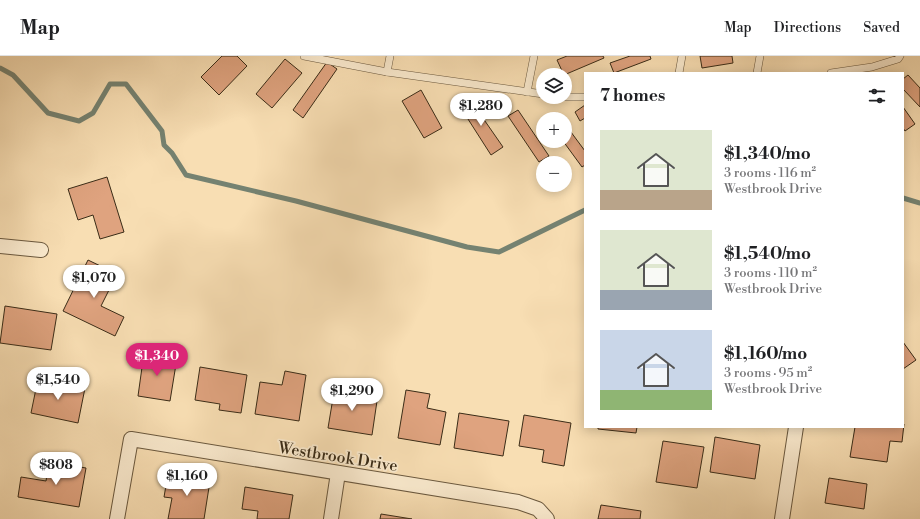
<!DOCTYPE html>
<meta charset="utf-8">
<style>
body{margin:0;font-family:"Libre Bodoni",serif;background:#f6f6f6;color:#202124;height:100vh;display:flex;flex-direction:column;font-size:15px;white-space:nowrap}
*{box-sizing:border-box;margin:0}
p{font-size:13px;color:#757577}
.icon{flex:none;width:22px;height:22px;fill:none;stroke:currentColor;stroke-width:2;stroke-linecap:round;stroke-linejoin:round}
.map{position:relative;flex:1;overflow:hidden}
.drawer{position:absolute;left:584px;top:16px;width:320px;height:356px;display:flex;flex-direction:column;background:#fff;border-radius:0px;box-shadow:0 2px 10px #0003}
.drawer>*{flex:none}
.fabs{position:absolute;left:536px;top:12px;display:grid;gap:8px}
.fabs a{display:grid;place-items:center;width:36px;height:36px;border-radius:50%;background:#fff;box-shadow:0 2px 10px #0003;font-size:20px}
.price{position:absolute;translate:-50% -34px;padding:0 9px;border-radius:14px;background:#fff;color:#222;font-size:13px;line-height:26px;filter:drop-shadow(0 1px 2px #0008)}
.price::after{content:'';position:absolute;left:50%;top:24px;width:12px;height:9px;margin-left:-6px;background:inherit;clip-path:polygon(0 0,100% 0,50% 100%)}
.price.on{background:#db2777;color:#fff}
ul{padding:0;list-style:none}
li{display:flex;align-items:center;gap:12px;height:100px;padding:0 16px}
li span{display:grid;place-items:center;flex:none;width:112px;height:80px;border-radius:0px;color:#555}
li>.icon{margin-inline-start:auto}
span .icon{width:48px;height:48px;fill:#fffc;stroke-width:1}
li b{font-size:17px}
h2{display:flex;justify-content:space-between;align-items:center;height:48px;padding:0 16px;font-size:17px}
header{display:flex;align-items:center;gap:24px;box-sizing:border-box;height:56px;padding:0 20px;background:#fff;border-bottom:1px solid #e0e0e0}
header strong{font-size:19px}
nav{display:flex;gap:22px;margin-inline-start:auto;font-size:14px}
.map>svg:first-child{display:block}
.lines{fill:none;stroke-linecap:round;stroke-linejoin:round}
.stream{stroke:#758271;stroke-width:5}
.building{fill:#dfa37f;stroke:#3a2c17}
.service-casing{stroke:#6a583e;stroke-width:8}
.minor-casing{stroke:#6a583e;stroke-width:16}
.service{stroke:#faeace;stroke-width:7}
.minor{stroke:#faeace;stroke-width:14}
.labels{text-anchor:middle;stroke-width:3.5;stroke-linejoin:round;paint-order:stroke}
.street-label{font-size:16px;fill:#3a2c17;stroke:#faeace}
</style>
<header>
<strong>Map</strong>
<nav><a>Map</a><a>Directions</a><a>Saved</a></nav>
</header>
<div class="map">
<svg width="920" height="463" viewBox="0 0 920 463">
<rect width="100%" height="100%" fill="#f8deb3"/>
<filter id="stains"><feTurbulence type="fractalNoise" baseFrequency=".005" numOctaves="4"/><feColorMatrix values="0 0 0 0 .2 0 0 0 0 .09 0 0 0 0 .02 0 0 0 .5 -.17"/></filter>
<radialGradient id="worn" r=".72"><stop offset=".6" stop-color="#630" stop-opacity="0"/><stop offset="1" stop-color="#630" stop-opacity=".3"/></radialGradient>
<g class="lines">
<g class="stream">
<path d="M0 12 13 19 48 57 79 65 93 57 110 28H126L162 75 164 89 172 97 186 119 296 145 467 191 499 196 585 154"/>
<path d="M903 142 920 147"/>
</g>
</g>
<g class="building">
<path d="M222 0H237L247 10 219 39 201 21Z"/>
<path d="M567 0H603L604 2 564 19 557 4Z"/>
<path d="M630 0H650L651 3 614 17 610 7Z"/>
<path d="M700 0H732L733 7 702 12Z"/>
<path d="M285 3 302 17 272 52 256 38Z"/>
<path d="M327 6 337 13 303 62 293 54Z"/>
<path d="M908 19 920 32V51L903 33V23Z"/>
<path d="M421 34 442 72 424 82 402 45Z"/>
<path d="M469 42 503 91 491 99 459 49Z"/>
<path d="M585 49V62L580 65 575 56Z"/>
<path d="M903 51 915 68 905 75 903 72Z"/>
<path d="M518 54 549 100 539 106 508 60Z"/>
<path d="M557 57 562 63H548Z"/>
<path d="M565 68 585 95V109L582 111 563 85H565Z"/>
<path d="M107 121 124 176 100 183 93 159 78 164 68 133Z"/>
<path d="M88 204 117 218 101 250 124 261 115 280 63 255Z"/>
<path d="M5 250 57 258 51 294 0 287Z"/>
<path d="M903 286 916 304 903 313Z"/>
<path d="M144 297 177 302 170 345 138 340Z"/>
<path d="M200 311 247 319 241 357 219 354 220 348 195 344Z"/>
<path d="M285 315 306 319 299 365 255 358 260 326 282 329Z"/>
<path d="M38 323 85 332 78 367 31 357Z"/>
<path d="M335 330 354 333 353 341 377 345 372 379 328 372Z"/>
<path d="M406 334 430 338 427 352 446 356 440 389 398 382Z"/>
<path d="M459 357 509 365 503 400 454 392Z"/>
<path d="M524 359 571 367 564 410 542 406 544 394 519 390Z"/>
<path d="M903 367 904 368 902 386 890 385 887 406 850 401 855 371H903Z"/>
<path d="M598 371H637L636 377 598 373Z"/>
<path d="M715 381 760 389 755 423 710 416Z"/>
<path d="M663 385 704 391 697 432 656 426Z"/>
<path d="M49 406 86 412 79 451 18 441 21 421 46 425Z"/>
<path d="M168 418 210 425 204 463H168L172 442 164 441Z"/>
<path d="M829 422 867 428 864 453 825 447Z"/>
<path d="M245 431 293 439 289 463H257L258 455 242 453Z"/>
<path d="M601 449 641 455 640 463H598Z"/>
<path d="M381 458 412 463H380Z"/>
</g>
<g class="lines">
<defs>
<g id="service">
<path d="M304 0 387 16 543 38"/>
<path d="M387 16 390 0"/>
<path d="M679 17 682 0"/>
<path d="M757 17 760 0"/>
<path d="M831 17 872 11 898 3 900 0"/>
<path d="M527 36 534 0"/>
<path d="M565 41H585"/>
</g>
<g id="minor">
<path d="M0 190 41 194"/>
<path d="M117 463 131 383 518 446 538 453 547 463"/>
<path d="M331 463 338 417"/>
<path d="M782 463 796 371"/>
</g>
</defs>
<use href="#service" class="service-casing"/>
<use href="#minor" class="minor-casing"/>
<use href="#service" class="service"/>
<use href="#minor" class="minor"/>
</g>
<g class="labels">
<g class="street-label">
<text transform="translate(338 400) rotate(9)" y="6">Westbrook Drive</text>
</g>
</g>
<rect width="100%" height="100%" filter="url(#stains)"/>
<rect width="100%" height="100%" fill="url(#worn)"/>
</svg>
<div class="fabs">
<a><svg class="icon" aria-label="layers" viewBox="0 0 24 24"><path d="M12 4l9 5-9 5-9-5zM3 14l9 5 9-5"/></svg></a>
<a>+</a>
<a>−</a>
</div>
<b class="price" style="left:481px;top:71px">$1,280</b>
<b class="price" style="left:94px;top:243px">$1,070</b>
<b class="price on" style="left:157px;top:321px">$1,340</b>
<b class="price" style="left:58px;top:345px">$1,540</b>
<b class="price" style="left:352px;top:356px">$1,290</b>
<b class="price" style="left:56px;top:430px">$808</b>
<b class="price" style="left:187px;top:441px">$1,160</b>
<section class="drawer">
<h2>7 homes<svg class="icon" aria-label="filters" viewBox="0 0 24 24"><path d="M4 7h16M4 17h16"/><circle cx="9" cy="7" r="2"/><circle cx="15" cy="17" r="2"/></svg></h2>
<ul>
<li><span style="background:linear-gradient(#dfe7d0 75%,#b9a48a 0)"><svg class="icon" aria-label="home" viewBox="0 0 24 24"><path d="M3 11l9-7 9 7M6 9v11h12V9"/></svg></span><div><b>$1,340/mo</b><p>3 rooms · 116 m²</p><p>Westbrook Drive</p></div></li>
<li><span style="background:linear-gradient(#dfe7d0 75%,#9aa5b1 0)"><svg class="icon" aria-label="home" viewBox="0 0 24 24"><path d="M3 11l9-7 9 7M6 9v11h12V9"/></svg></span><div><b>$1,540/mo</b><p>3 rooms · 110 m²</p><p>Westbrook Drive</p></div></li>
<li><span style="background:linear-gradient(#c9d6e8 75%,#8fb573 0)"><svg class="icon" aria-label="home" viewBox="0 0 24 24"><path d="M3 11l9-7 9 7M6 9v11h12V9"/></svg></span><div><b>$1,160/mo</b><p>3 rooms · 95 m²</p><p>Westbrook Drive</p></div></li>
</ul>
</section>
</div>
